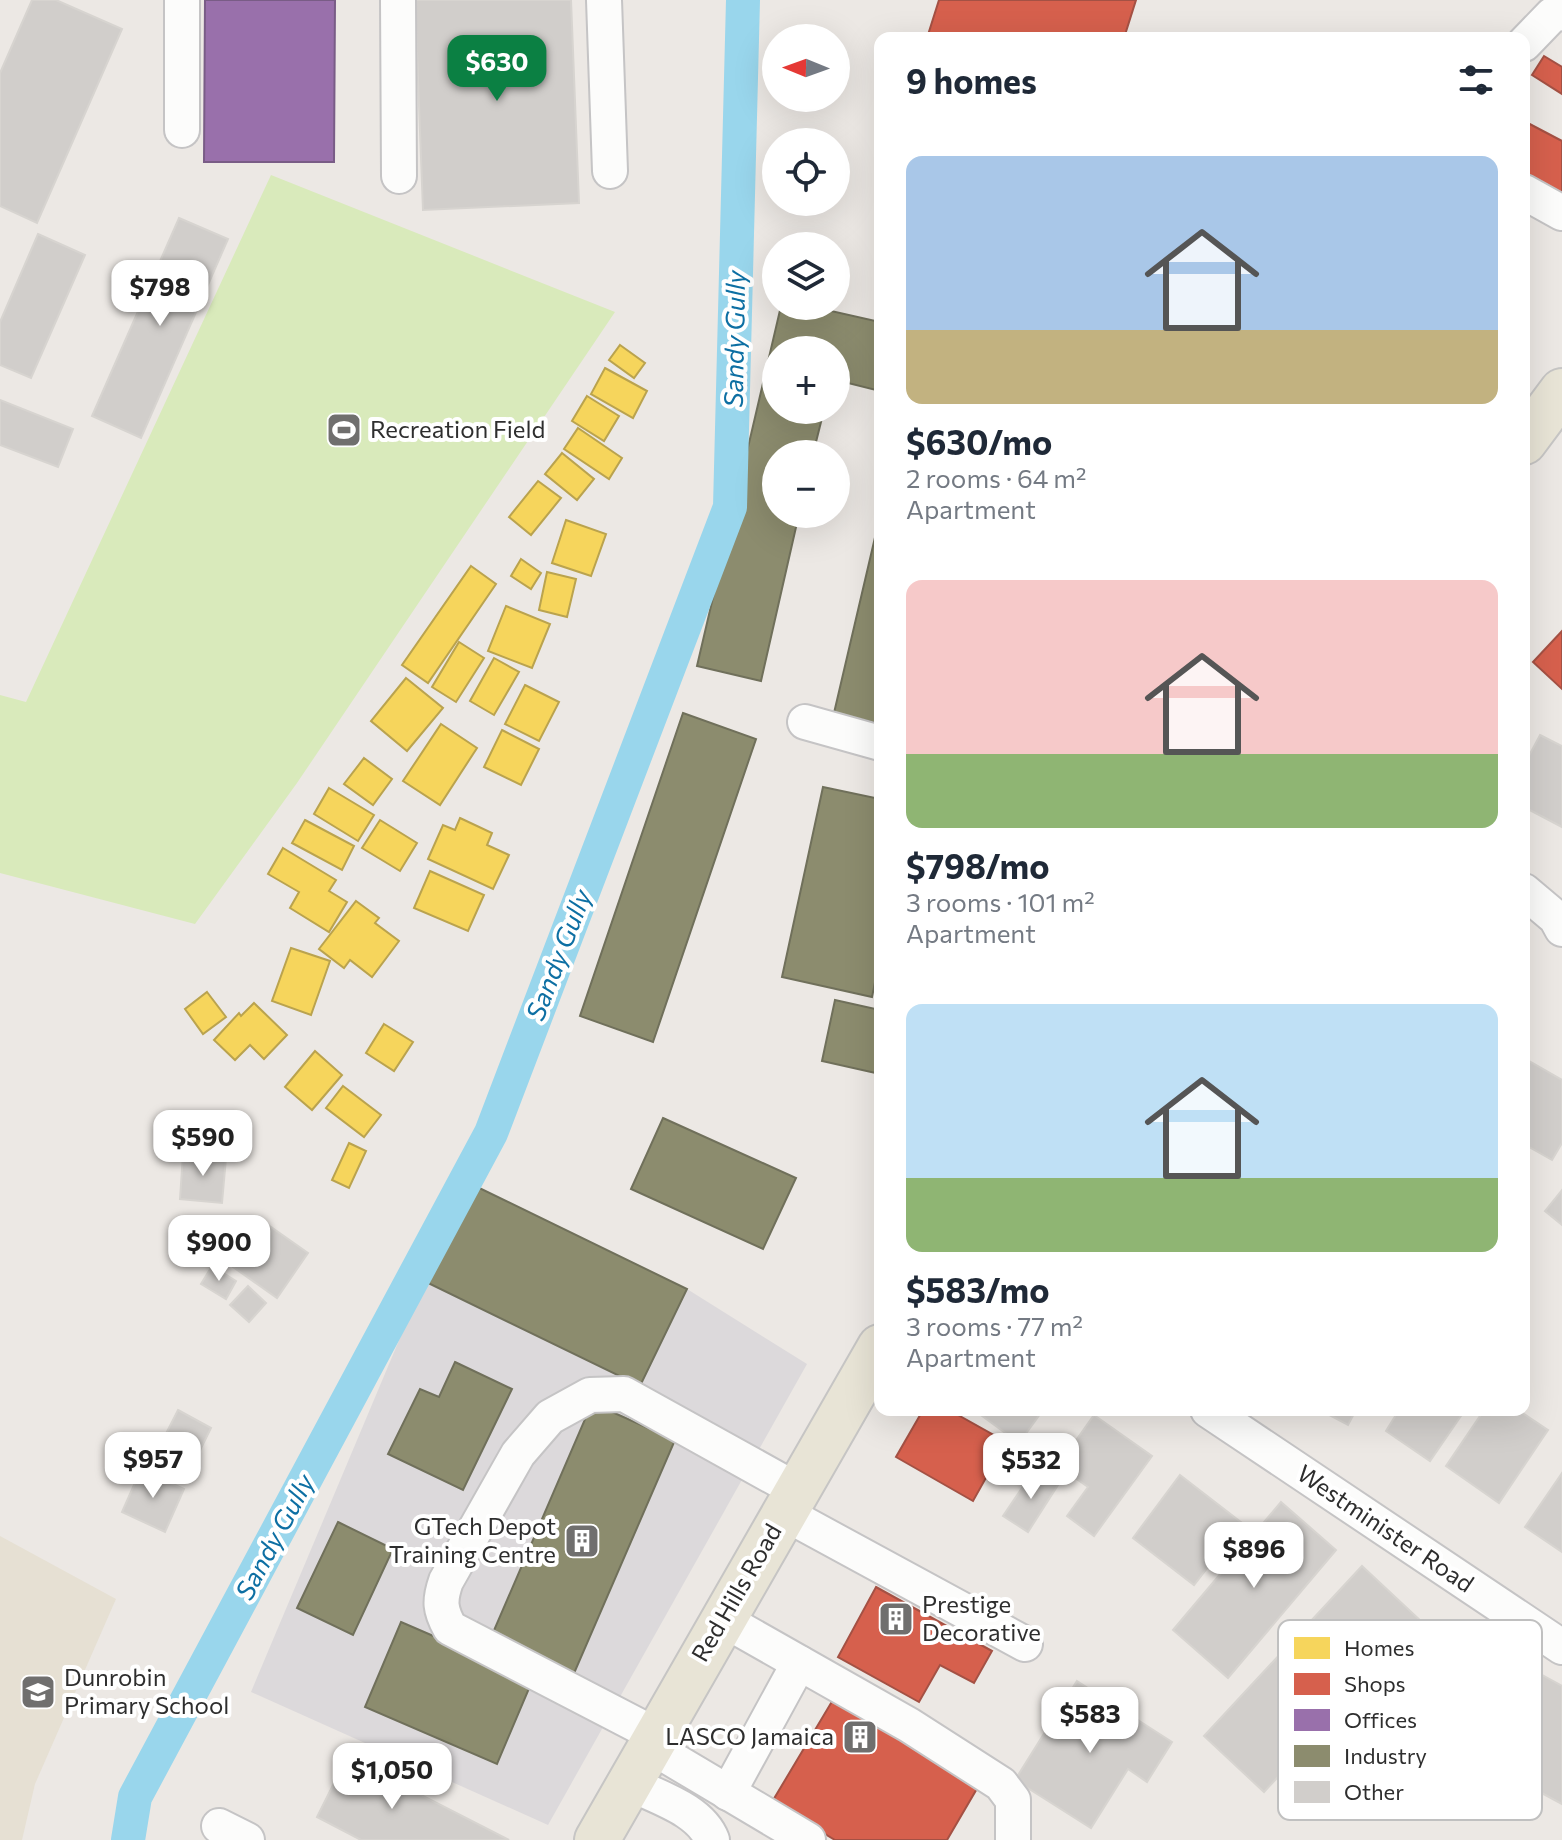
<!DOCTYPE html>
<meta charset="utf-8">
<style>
body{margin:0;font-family:Commissioner,sans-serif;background:#f6f6f7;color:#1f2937;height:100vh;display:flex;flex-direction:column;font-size:30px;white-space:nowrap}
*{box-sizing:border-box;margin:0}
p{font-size:26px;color:#747a83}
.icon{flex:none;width:44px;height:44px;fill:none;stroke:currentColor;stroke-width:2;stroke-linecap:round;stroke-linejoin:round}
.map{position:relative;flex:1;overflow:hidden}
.drawer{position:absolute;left:874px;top:32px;width:656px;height:1384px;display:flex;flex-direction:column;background:#fff;border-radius:16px;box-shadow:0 8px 32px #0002}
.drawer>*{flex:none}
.needle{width:52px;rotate:271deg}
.fabs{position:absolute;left:762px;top:24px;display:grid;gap:16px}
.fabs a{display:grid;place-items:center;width:88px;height:88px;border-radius:50%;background:#fff;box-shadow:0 8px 32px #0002;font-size:40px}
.price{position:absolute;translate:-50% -68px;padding:0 18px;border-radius:16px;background:#fff;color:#222;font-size:26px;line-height:52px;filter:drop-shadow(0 2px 4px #0008)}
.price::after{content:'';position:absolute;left:50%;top:48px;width:24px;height:18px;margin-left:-12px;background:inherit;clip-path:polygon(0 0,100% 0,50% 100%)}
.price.selected{background:#0b8043;color:#fff}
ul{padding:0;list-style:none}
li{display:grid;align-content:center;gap:16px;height:424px;padding:0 32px}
li span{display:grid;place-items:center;height:248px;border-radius:16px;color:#555}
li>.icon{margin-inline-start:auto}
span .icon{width:144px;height:144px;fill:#fffc;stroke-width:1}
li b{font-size:34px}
h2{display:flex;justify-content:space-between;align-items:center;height:96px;padding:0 32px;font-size:34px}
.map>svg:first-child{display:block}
.industrial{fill:#dcd9db}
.education{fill:#e6e0d3}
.pitch{fill:#d9eabb}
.homes{fill:#f6d55c;stroke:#baa34e;stroke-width:2}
.shops{fill:#d6604d;stroke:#a45144;stroke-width:2}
.offices{fill:#9970ab;stroke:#795c86;stroke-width:2}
.industry{fill:#8c8c6e;stroke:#70705b;stroke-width:2}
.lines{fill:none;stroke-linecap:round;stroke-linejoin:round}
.canal{stroke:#99d6ec;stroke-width:34}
.building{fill:#d1cecb;stroke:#d7d4d0;stroke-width:2}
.minor-casing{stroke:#c5c4c5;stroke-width:38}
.major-casing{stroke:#c6c5c4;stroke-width:48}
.minor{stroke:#fcfcfb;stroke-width:34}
.major{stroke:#e8e4d6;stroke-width:44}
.labels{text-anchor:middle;stroke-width:8;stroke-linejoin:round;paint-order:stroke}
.poi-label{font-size:24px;fill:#2e2e2e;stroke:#fff;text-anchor:start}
.street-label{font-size:24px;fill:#2e2e2e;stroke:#fff}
.water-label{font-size:26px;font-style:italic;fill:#0d6fa3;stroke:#fff}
.key{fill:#fff;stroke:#c0c0c0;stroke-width:2}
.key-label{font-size:22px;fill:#2e2e2e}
</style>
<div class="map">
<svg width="1562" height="1840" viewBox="0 0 1562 1840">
<rect width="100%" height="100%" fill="#ece8e4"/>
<path class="industrial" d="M471 1184 687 1289 807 1364 548 1825 251 1692 424 1281Z"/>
<path class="education" d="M0 1536 116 1599 35 1784 22 1840H0Z"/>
<path class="pitch" d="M271 175 615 312 297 783 195 924 0 873V695L26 702Z"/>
<g class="homes">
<path d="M620 345 645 363 634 378 609 360Z"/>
<path d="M605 368 647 391 633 418 591 394Z"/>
<path d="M587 396 619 416 604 441 572 421Z"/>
<path d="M578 428 622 458 609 479 564 449Z"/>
<path d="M562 453 594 479 577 500 545 474Z"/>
<path d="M538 481 561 498 531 535 509 517Z"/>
<path d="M566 520 606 534 591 576 552 563Z"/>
<path d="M521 559 541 573 531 589 511 576Z"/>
<path d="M471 566 496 584 428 683 402 665Z"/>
<path d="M547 572 576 579 567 617 539 610Z"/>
<path d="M506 606 550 624 532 668 488 651Z"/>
<path d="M459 642 484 658 456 702 432 687Z"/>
<path d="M494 658 519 672 494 715 470 701Z"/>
<path d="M406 678 443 708 407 751 371 721Z"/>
<path d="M525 685 559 702 539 741 505 724Z"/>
<path d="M441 724 477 748 440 805 403 781Z"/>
<path d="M502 730 539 749 521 785 484 767Z"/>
<path d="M364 758 392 779 373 805 344 784Z"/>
<path d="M329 788 374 815 358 841 314 814Z"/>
<path d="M460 818 492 833 487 845 509 855 493 889 428 859 443 825 455 830Z"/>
<path d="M305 820 354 846 342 870 292 843Z"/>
<path d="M380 820 417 843 400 871 362 848Z"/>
<path d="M283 848 336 880 329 891 347 902 329 932 290 908 299 892 268 874Z"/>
<path d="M430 871 484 895 468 931 414 908Z"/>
<path d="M356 901 379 918 375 923 399 941 372 977 350 960 344 968 319 949Z"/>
<path d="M291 948 330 961 311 1015 272 1001Z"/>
<path d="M207 992 226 1017 203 1034 185 1009Z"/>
<path d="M254 1003 287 1035 264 1059 250 1045 235 1060 214 1040 239 1013 241 1016Z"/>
<path d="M384 1024 413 1042 394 1071 366 1053Z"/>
<path d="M315 1051 342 1075 312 1110 285 1087Z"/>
<path d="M343 1086 381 1115 364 1137 326 1108Z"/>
<path d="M349 1143 366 1151 349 1188 332 1180Z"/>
</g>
<g class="shops">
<path d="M939 0H1136L1124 38H1099L1089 35 1088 38H927Z"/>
<path d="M1544 56 1562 67V94L1532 75Z"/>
<path d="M1524 121 1562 141V199L1524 179Z"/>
<path d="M1562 631V689L1533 662Z"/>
<path d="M923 1410H949L1006 1442 973 1501 896 1457Z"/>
<path d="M876 1587 992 1651 974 1683 940 1665 919 1702 838 1657Z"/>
<path d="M837 1693 982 1780 947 1840H835L772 1802Z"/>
</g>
<path class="offices" d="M205 0H335L334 162H204Z"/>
<g class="industry">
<path d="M781 306H809L880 322V391L836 380V350H776V410H824L813 454H776V514H799L761 681 697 666Z"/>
<path d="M880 516V724L834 713Z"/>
<path d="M683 713 756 739 653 1042 580 1016Z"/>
<path d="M823 787 880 799V958L872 997 782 977Z"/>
<path d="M835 1000 880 1010V1074L822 1061Z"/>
<path d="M663 1118 796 1178 763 1249 631 1189Z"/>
<path d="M471 1184 687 1289 640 1386 424 1281Z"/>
<path d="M455 1362 512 1389 463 1490 388 1454 420 1389 439 1397Z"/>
<path d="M592 1403 675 1440 572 1678 489 1642Z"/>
<path d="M338 1522 393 1549 353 1635 297 1608Z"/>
<path d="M401 1622 533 1679 497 1764 365 1707Z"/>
</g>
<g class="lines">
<path class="canal" d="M128 1840 135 1797 491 1133 730 507 743 0"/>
</g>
<g class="building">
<path d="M32 0H56L122 29 37 223 0 206V73Z"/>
<path d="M415 0H571L579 203 423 210Z"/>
<path d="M179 218 228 239 141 438 92 416Z"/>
<path d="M38 234 85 255 31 378 0 365V322Z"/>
<path d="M0 400 73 429 58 467 0 445Z"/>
<path d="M1540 735 1562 746V827L1524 807V765Z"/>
<path d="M1524 1058 1562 1080V1143L1552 1160 1524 1144Z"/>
<path d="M183 1154 226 1158 222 1203 180 1199Z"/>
<path d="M1562 1190V1225L1545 1211Z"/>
<path d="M264 1222 308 1253 277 1298 233 1267Z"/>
<path d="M212 1266 236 1281 226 1299 201 1284Z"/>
<path d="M248 1286 266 1303 249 1322 230 1305Z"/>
<path d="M178 1410 211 1428 186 1479 152 1461Z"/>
<path d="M974 1410H1043L1019 1443Z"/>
<path d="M1320 1410H1356L1348 1425Z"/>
<path d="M1399 1410H1465L1430 1461 1386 1431Z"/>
<path d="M1484 1410H1518L1548 1430 1499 1503 1446 1466Z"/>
<path d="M1094 1415 1152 1456 1094 1536 1067 1516 1088 1487 1058 1466Z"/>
<path d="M141 1469 184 1489 165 1532 122 1512Z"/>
<path d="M1034 1470 1058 1485 1028 1532 1003 1516Z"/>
<path d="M1562 1473V1552L1525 1527Z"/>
<path d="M1180 1475 1242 1523 1194 1585 1133 1538Z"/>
<path d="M1281 1502 1336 1550 1228 1678 1173 1630Z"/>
<path d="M1362 1566 1422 1622 1264 1792 1204 1736Z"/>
<path d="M1535 1671 1562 1686V1804L1486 1763Z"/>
<path d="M1077 1681 1172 1742 1147 1782 1128 1769 1091 1828 1015 1780Z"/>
<path d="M347 1757 509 1840H361L317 1817Z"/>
</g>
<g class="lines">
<defs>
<g id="minor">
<path d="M182 0V130"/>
<path d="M398 0 399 176"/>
<path d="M604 0 610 171"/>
<path d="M1524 44 1552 15 1562 13"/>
<path d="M1524 192 1562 213"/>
<path d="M805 722 880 743"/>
<path d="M1524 891 1556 918 1562 929"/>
<path d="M1208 1410 1562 1647"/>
<path d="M784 1513 1025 1644"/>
<path d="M722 1619 909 1725 1001 1784 1013 1800V1840"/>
<path d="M656 1735 450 1628C440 1610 439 1601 446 1581L518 1454 550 1417 590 1395 624 1394 797 1490"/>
<path d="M650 1746 808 1840"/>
<path d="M629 1783C656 1797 700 1809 712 1840"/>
<path d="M728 1793 799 1663"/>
<path d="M219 1826 247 1840"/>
</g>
<g id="major">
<path d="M1524 442 1562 391"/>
<path d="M597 1840 880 1347"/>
</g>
</defs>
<use href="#minor" class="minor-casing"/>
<use href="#major" class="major-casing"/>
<use href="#minor" class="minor"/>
<use href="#major" class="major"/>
</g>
<defs>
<symbol id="stadium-square" viewBox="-11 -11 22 22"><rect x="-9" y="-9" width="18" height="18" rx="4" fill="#706f6e" stroke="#fff"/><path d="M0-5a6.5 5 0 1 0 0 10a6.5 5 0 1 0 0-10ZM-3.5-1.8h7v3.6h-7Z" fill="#fff"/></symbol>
<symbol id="building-square" viewBox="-11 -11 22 22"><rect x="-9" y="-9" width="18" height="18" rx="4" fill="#706f6e" stroke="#fff"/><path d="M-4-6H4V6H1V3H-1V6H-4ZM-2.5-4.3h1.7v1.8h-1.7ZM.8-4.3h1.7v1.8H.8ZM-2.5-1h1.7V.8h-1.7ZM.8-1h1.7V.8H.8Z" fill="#fff"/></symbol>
<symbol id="school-square" viewBox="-11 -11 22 22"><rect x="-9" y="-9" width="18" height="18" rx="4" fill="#706f6e" stroke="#fff"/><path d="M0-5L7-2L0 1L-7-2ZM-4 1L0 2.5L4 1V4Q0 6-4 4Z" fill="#fff"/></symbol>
</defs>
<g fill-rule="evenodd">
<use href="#stadium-square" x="324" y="410" width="40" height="40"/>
<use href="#building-square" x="562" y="1521" width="40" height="40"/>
<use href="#building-square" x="876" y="1599" width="40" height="40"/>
<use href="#school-square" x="18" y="1672" width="40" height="40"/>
<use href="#building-square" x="840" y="1717" width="40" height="40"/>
</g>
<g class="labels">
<g class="poi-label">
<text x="370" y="438">Recreation Field</text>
<text x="556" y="1535" text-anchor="end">GTech Depot<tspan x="556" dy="28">Training Centre</tspan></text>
<text x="922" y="1613">Prestige<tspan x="922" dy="28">Decorative</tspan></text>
<text x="64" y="1686">Dunrobin<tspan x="64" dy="28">Primary School</tspan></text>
<text x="834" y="1745" text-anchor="end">LASCO Jamaica</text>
</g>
<g class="street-label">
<text transform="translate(1385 1529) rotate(34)" y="8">Westminister Road</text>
<text transform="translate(737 1593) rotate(-60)" y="8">Red Hills Road</text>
</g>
<g class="water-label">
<text transform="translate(735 339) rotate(-89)" y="9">Sandy Gully</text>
<text transform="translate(559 955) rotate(-69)" y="9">Sandy Gully</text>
<text transform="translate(275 1537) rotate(-62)" y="9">Sandy Gully</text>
</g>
</g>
<rect x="1278" y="1620" width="264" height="200" rx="12" class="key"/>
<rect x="1294" y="1637" width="36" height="22" fill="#f6d55c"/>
<rect x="1294" y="1673" width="36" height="22" fill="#d6604d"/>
<rect x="1294" y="1709" width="36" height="22" fill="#9970ab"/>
<rect x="1294" y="1745" width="36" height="22" fill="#8c8c6e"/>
<rect x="1294" y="1781" width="36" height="22" fill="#d1cecb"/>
<g class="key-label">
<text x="1344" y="1656">Homes</text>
<text x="1344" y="1692">Shops</text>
<text x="1344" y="1728">Offices</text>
<text x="1344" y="1764">Industry</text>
<text x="1344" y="1800">Other</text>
</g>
</svg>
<div class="fabs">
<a><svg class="needle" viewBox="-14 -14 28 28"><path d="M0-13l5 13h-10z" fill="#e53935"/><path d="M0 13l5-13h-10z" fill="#747a83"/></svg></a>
<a><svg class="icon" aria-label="locate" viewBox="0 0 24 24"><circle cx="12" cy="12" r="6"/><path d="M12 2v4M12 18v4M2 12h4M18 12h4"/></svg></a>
<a><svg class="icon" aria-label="layers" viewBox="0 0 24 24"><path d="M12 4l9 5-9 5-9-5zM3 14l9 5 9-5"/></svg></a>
<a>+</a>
<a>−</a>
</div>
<b class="price selected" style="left:497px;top:103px">$630</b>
<b class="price" style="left:160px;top:328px">$798</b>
<b class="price" style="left:203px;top:1178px">$590</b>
<b class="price" style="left:219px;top:1283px">$900</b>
<b class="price" style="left:153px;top:1500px">$957</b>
<b class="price" style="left:1031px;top:1501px">$532</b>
<b class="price" style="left:1254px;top:1590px">$896</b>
<b class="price" style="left:1090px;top:1755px">$583</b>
<b class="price" style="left:392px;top:1811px">$1,050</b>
<section class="drawer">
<h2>9 homes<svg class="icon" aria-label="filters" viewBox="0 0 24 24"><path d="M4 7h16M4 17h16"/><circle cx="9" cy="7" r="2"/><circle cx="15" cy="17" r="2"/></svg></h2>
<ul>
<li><span style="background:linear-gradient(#a9c7e8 70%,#c2b280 0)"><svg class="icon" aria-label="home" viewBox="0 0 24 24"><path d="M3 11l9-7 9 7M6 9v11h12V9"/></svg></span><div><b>$630/mo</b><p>2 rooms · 64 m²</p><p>Apartment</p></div></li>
<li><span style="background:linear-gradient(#f6c9c9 70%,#8fb573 0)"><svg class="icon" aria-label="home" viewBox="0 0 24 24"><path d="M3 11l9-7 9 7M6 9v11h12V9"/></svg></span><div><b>$798/mo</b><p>3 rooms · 101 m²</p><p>Apartment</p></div></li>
<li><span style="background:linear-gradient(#bfe0f5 70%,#8fb573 0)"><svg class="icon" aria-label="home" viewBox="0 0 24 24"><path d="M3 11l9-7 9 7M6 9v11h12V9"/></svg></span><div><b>$583/mo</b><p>3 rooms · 77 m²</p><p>Apartment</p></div></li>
</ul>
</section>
</div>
